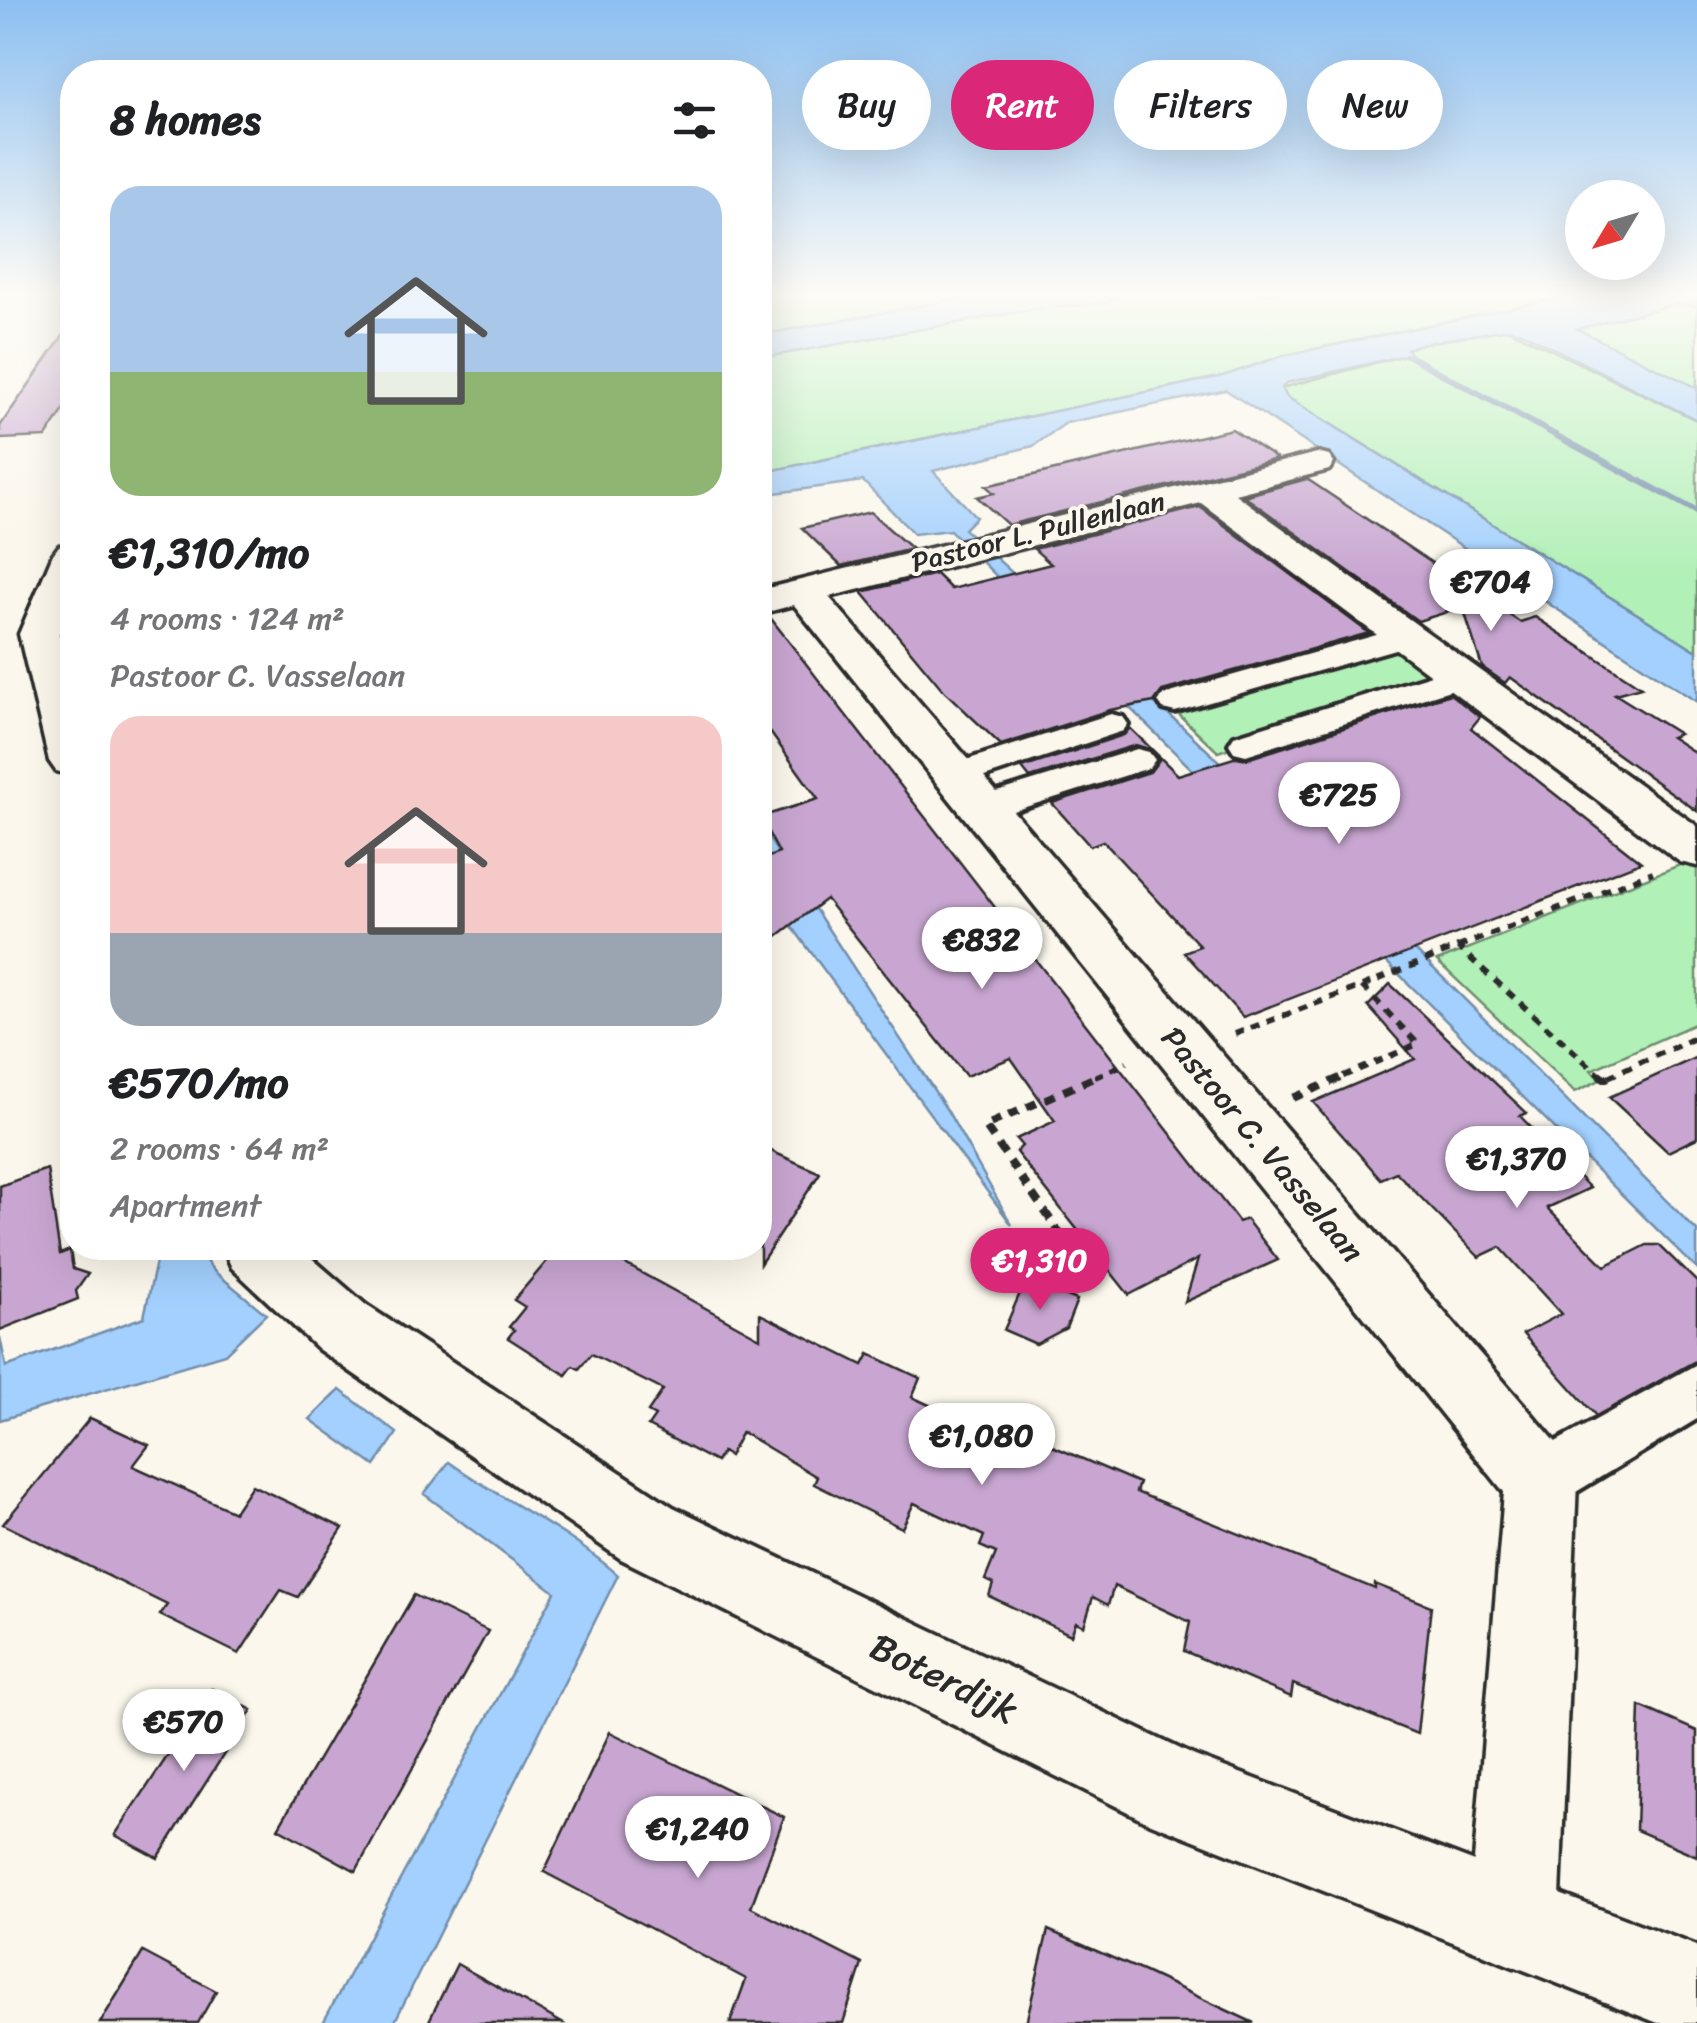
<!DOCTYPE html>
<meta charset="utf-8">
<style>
body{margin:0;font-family:Sriracha,sans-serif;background:#f2f2f2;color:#202124;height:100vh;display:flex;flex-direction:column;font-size:38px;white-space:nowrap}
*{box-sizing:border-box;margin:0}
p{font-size:32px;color:#757577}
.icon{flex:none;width:55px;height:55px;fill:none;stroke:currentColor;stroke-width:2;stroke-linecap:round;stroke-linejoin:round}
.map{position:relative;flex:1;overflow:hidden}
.drawer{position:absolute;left:60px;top:60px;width:712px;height:1200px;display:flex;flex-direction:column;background:#fff;border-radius:40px;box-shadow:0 10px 40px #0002}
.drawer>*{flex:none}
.hud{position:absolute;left:802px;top:60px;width:742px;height:90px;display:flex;gap:20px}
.needle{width:65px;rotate:232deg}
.controls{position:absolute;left:1565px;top:180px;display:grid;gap:20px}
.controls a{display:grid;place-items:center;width:100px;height:100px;border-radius:50%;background:#fff;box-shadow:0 10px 40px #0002;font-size:50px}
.price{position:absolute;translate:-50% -85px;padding:0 22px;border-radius:35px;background:#fff;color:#222;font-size:32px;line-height:65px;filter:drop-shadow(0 2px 5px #0008)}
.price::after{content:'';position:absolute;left:50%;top:60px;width:30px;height:22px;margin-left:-15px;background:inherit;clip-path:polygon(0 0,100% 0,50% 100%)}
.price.selected{background:#db2777;color:#fff}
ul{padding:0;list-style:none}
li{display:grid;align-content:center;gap:20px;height:530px;padding:0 50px}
li span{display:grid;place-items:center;height:310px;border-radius:30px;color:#555}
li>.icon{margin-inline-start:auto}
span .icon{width:180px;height:180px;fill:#fffc;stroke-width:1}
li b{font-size:42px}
h2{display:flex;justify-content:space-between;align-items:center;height:120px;padding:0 50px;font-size:42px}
.pill{padding:0 35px;border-radius:45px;background:#fff;box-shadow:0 10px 40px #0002;font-size:35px;line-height:90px}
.pill.selected{background:#db2777;color:#fff}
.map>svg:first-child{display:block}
.green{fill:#b1f0b7;stroke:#6e8e71;stroke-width:2.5}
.water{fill:#a3d0fe;stroke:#738eaa;stroke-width:2.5}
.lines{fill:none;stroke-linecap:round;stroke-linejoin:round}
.stream{fill:#738eaa;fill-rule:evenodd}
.building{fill:#c8a6d1;stroke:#2b2b2b;stroke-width:2.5}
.pedestrian-casing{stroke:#2b2b2b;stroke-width:8}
.minor-casing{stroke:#2b2b2b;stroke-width:7}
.tertiary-casing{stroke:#2b2b2b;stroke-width:7}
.path-far1{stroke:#2b2b2b;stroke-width:6;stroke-dasharray:9 8;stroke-linecap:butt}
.path{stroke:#2b2b2b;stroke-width:8;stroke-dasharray:11 9;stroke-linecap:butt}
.pedestrian{fill:#fbf7ec;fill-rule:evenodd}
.minor{fill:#fbf7ec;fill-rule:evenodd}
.tertiary{fill:#fbf7ec;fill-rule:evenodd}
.labels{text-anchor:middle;stroke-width:8;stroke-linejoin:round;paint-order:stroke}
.far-street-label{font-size:28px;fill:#2b2b2b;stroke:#fbf7ec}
.street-label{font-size:32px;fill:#2b2b2b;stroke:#fbf7ec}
.near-street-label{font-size:38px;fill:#2b2b2b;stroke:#fbf7ec}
</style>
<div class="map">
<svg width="1697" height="2023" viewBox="0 0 1697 2023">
<rect width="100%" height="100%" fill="#fbf7ec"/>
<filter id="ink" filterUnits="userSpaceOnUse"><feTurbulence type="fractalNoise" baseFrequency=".01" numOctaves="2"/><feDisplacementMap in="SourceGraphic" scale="20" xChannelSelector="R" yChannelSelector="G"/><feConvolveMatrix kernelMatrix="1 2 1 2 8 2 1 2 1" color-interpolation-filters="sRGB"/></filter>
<g filter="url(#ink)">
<g class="green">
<path d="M760 293H992L760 335Z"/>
<path d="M1127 293H1582L1282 356 1223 376 760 473V358L1035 309 1105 303Z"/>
<path d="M1676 304 1697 306V388L1576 329Z"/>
<path d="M1508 329 1697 420V651L1287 397 1281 388 1409 354 1407 349 1420 344Z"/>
<path d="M1399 641 1443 674 1218 752 1172 708Z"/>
<path d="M1690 861 1697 866V1023L1591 1070 1600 1080 1575 1092 1437 961Z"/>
</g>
<g class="water">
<path d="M992 293H1127L1105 303 1035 309 760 358V335Z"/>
<path d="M1582 293H1697V306L1676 304 1577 329 1697 388V420L1521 332 1508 329 1420 344 1407 349 1410 354 1286 383 1282 388 1287 397 1697 651V702L1226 390 1066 423 1033 446 933 471 976 517 964 529 1186 730 1381 916 1697 1231V1269L950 530 914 534 863 481 760 495V473L1223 376 1282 356Z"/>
<path d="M760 825 947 1110 1012 1225 760 883Z"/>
<path d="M159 1248H195L215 1272 266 1314 225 1354 0 1420V1337L6 1367 144 1317Z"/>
<path d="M340 1390 397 1433 375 1466 310 1419Z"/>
<path d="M449 1462C504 1501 567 1530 618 1575L394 2023H323L555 1592 424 1494Z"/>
</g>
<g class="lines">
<path class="stream" d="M1404 353H1410L1697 508V515L1404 357Z"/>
</g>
<g class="building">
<path d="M72 323V398L46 437 0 439V426Z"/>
<path d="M1232 429 1277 459 1008 525 977 497 994 493 986 486Z"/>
<path d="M1307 479 1520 622 1535 617 1641 687 1615 694 1679 734 1671 737 1697 754V811L1510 677 1505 683 1482 667 1463 607 1418 621 1244 496Z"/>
<path d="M1200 507 1369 633 1162 691 1154 702 1110 710 1001 745 943 690 862 592 936 574 951 589 1051 564 1034 549Z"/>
<path d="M870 512 912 549 841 566 802 528Z"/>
<path d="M769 616 1239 1222 1246 1219 1278 1260 1185 1302 1198 1259 1129 1295 1016 1152 1022 1146 1016 1139 1055 1121 1011 1058 966 1076 826 899 760 949V860L779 853 760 817 818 799 760 718V617Z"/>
<path d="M1450 694 1480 717 1471 728 1641 862 1243 1017 1184 952 1200 946 1103 841 1090 846 1052 803 1150 772 1159 760 1152 750 1136 745 1030 778 1022 768 1124 735 1130 728 1178 775 1237 757 1247 759Z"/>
<path d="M1390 984 1527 1113 1520 1116 1590 1188 1547 1208 1605 1266 1647 1245H1659L1697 1282V1360L1596 1416 1523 1334 1561 1314 1500 1247 1479 1257 1396 1172 1381 1179 1313 1102 1415 1059 1368 1006Z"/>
<path d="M1697 1057V1138L1668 1152 1609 1097Z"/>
<path d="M760 1146 820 1173 760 1264Z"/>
<path d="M47 1169 60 1254 70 1250 73 1269 88 1274 76 1291 78 1299 0 1330V1186Z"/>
<path d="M558 1248H596L760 1338V1314L863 1365 869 1354 920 1378 912 1397 1024 1449 1029 1436 1139 1483 1136 1492 1375 1589V1584L1431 1606 1417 1734 1293 1684 1291 1697 1184 1651 1190 1622 1114 1586 1108 1605 1093 1597 1084 1626 1076 1622 1071 1635 989 1596 993 1584 985 1580 996 1553 980 1546 984 1536 914 1503 902 1528 814 1484 817 1477 742 1432 729 1456 722 1452 716 1462 648 1426 655 1416 648 1412 663 1390 591 1354 579 1369 573 1366 566 1375 508 1338 514 1330 509 1327 525 1307 514 1300Z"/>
<path d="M1026 1279 1077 1300 1066 1328 1036 1344 1004 1330Z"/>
<path d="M90 1418 149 1445 133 1466 234 1512 252 1485 343 1528 298 1597 281 1590 239 1654 160 1615 167 1605 3 1524Z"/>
<path d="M414 1595 488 1631 356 1871 278 1828Z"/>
<path d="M212 1689 252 1710 158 1858 115 1835Z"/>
<path d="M1640 1706 1697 1731V1856L1636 1830Z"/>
<path d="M610 1732 784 1817 751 1907 862 1964 843 2023H730L746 1979 544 1872Z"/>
<path d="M1048 1930 1145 1972 1254 2023H1026Z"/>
<path d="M143 1952 216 1991 198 2023H100Z"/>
<path d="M457 1964 562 2023H428Z"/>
</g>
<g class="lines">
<defs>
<g id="pedestrian">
<path d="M1405 627 1416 629 1421 636 1416 643 1175 712 1163 709 1158 702 1163 695Z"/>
<path d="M1460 666 1472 669 1476 676 1472 683 1246 755 1234 752 1229 744 1234 736Z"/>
<path d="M1111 714 1123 717 1128 724 1123 731 957 786 944 783 939 775 944 767Z"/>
<path d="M1137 749 1149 752 1155 760 1149 768 984 820 971 816 966 808 971 800Z"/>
<path d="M1697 1364V1419L1561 1501 1541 1509 1521 1501 1513 1481 1521 1461Z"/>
</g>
<path id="minor" d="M1317 453 1329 456 1334 463 1329 470 1235 494 1697 826V866L1680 862 1201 503 829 597 1567 1455 1577 1481 1559 1922 1546 1954 1514 1967 1482 1954 1469 1922 1504 1492 794 605 760 614V590Z"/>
<g id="tertiary">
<path d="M72 543V601L59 634 72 681V775L56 771 49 761 19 634 53 554 59 546Z"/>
<path d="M223 1248H300L366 1305 673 1507 1195 1756 1697 1946V2023H1658L1146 1821 621 1559 318 1349 232 1268Z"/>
</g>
</defs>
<use href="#pedestrian" class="pedestrian-casing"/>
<use href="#minor" class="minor-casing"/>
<use href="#tertiary" class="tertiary-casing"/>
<g class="path-far1">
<path d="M1458 947 1653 872"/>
<path d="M1362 986 1458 947 1602 1077"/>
<path d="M1235 1034 1362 986 1418 1044 1341 1077"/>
<path d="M1095 1077 1127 1063"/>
<path d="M1608 1077 1697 1037"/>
</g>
<g class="path">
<path d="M1599 1075 1604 1079 1613 1075"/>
<path d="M1293 1098 1347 1075"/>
<path d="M1062 1236 985 1126 1100 1075"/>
</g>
<use href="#pedestrian" class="pedestrian"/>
<use href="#minor" class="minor"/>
<use href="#tertiary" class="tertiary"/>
</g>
</g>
<linearGradient id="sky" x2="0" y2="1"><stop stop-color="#8cbff1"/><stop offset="0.51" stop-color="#fdfbf6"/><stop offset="1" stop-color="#fdfbf6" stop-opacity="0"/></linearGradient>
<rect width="1697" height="577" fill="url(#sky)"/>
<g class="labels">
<g class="far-street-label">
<text transform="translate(1038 531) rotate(-14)" y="10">Pastoor L. Pullenlaan</text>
</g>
<g class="street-label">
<text transform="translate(1263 1144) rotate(50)" y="11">Pastoor C. Vasselaan</text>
</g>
<g class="near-street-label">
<text transform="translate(944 1678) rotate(26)" y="13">Boterdijk</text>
</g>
</g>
</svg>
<div class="controls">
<a><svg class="needle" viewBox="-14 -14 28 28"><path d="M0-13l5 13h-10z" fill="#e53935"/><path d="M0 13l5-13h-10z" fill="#757577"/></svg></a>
</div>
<b class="price" style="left:1491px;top:634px">€704</b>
<b class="price" style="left:1339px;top:847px">€725</b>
<b class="price" style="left:982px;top:992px">€832</b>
<b class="price" style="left:1517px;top:1211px">€1,370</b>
<b class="price selected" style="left:1040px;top:1313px">€1,310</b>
<b class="price" style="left:982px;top:1488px">€1,080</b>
<b class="price" style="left:184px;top:1774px">€570</b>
<b class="price" style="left:698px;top:1881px">€1,240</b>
<div class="hud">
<a class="pill">Buy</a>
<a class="pill selected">Rent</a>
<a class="pill">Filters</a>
<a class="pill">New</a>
</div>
<section class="drawer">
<h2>8 homes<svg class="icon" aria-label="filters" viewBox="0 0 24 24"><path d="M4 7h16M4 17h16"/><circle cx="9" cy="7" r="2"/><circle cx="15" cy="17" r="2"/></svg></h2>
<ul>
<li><span style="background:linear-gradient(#a9c7e8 60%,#8fb573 0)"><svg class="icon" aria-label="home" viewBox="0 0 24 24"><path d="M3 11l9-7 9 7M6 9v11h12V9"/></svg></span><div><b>€1,310/mo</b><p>4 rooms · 124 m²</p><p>Pastoor C. Vasselaan</p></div></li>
<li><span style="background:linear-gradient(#f6c9c9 70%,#9aa5b1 0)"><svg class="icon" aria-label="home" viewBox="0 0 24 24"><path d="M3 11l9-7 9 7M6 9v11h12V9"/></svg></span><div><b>€570/mo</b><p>2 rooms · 64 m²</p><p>Apartment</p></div></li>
</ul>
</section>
</div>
